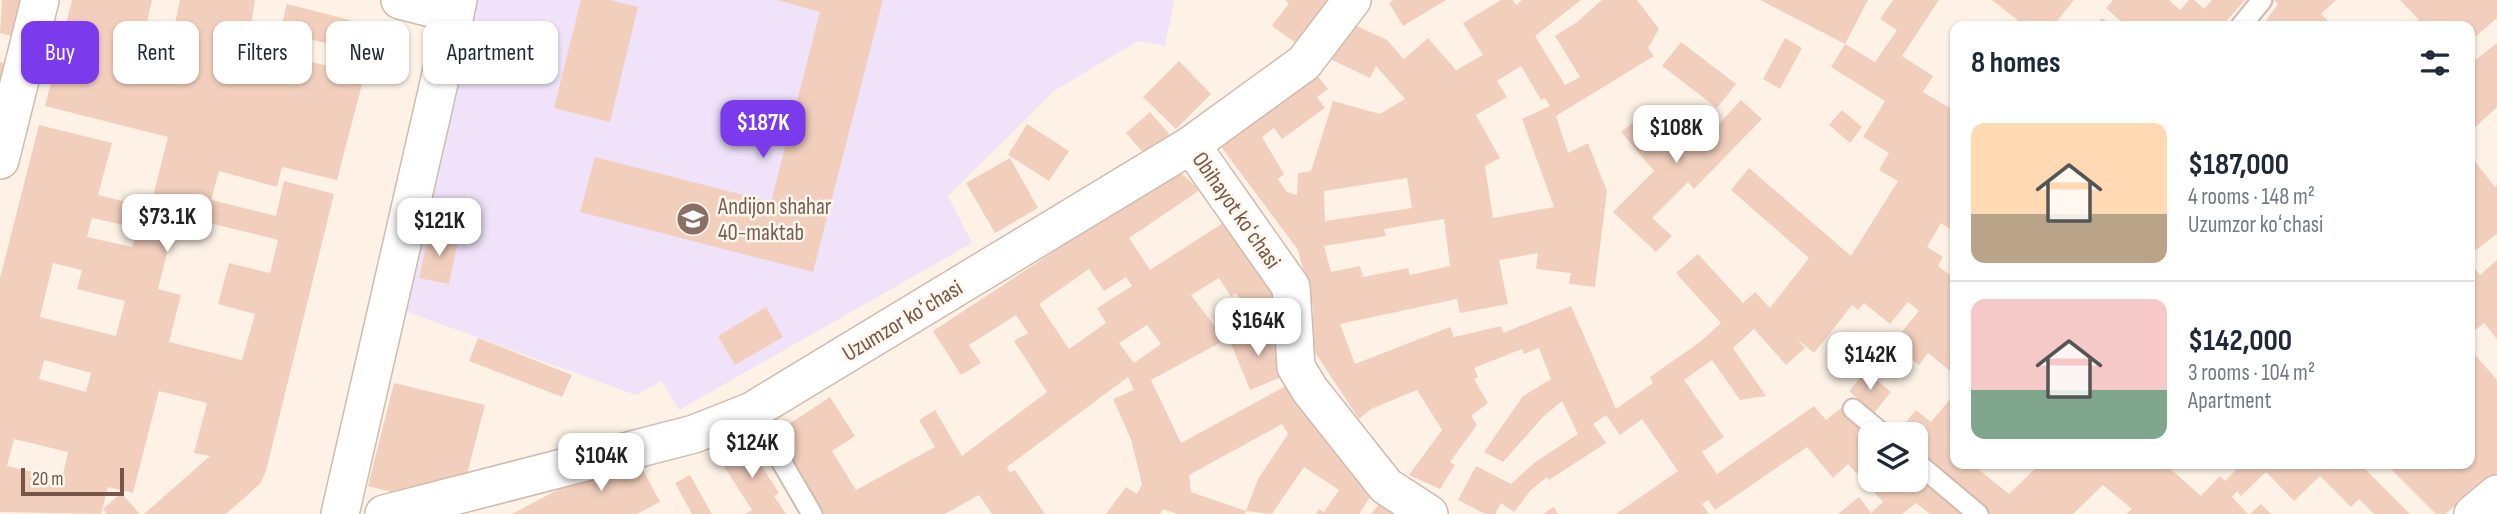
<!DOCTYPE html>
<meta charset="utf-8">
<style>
body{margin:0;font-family:"Sofia Sans Condensed",sans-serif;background:#f6f6f7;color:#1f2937;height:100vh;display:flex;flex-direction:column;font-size:26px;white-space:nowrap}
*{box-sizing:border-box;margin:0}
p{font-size:23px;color:#747a83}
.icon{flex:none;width:38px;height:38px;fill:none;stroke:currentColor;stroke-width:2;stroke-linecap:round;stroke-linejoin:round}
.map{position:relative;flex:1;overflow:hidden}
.panel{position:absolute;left:1950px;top:21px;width:525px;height:448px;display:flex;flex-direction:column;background:#fff;border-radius:14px;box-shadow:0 2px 5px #0004}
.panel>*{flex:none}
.hud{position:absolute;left:21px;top:21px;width:665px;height:63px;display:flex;gap:14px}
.tools{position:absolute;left:1858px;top:422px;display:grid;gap:14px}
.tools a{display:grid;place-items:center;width:70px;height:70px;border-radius:14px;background:#fff;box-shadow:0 2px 5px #0004;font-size:35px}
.scale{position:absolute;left:21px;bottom:18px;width:103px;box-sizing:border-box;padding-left:7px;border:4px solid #76574a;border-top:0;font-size:19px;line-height:24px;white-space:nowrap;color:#76574a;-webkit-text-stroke:5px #fff7ec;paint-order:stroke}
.price{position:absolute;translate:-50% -60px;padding:0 16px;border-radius:14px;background:#fff;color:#222;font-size:23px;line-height:46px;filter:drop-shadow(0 2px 4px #0008)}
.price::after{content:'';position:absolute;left:50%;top:42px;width:21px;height:16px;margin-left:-10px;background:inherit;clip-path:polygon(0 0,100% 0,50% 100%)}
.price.active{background:#7c3aed;color:#fff}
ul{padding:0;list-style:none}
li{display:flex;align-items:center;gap:21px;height:175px;padding:0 21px}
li+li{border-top:2px solid #e0e1e3}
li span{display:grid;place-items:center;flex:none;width:196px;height:140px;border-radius:14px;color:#555}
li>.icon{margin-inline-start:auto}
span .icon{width:84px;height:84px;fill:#fffc;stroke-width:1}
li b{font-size:30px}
h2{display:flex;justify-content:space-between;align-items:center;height:84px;padding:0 21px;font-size:30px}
.chip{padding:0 24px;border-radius:14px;background:#fff;box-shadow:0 2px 5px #0004;font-size:24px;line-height:63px}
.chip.active{background:#7c3aed;color:#fff}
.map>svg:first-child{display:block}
.education{fill:#efe2f9}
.building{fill:#f2cfbd;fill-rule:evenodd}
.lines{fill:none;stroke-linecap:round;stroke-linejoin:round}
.lane-casing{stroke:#d0bbae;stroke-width:23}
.street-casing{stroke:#d0bbae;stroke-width:40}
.lane{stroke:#fff;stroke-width:19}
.street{stroke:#fff;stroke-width:37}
.labels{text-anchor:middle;stroke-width:5;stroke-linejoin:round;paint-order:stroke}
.education-label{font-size:23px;fill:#785e54;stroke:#fff7ec;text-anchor:start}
.street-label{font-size:23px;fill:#76574a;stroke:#fff7ec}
</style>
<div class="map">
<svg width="2497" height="514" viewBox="0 0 2497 514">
<rect width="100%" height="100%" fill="#fdf2e5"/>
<path class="education" d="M478 0H1174L1165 46 1138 41 1054 91 948 196 972 243 679 410 662 381 636 395 405 311Z"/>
<g class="building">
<path d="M2 0H30L19 38 0 33Z"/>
<path d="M72 0H152L138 61 166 67 180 0H255L248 46 328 66 334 45 280 32 287 4 377 27 337 180 282 167 277 187 219 171 211 200 276 216 284 181 334 194 266 471 260 484 226 514H144L210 456 194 453 207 403 159 391 133 493 108 487 101 514 0 512V278L39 125 112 143 98 195 150 208 168 137 45 106ZM177 215 278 240 270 273 229 263 218 304 255 314 242 360 169 342 181 295 158 289ZM92 218 137 228 132 247 87 237ZM53 263 82 270 77 289 125 301 116 336 40 317ZM44 360 91 373 86 392 39 379ZM14 439 68 452 62 479 7 466Z"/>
<path d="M581 0H609L638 7 610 122 554 108Z"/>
<path d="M777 0H883L813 272 580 212 595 157 771 202 820 12Z"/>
<path d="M1285 0H1333L1300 46 1272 26 1289 3Z"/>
<path d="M1394 0H1446L1403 26 1389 3Z"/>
<path d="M1501 0H1513L1516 5 1522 0H1581L1535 36 1565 85 1580 77 1555 36 1577 22 1602 0H1637L1659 29 1648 48 1654 56 1556 116 1568 153 1588 143 1607 191 1595 287 1569 284 1571 273 1536 269 1538 253 1499 260 1508 304 1460 313 1457 299 1340 324 1355 364 1450 327 1454 337 1501 326 1503 333 1571 306 1616 409 1653 383 1650 377 1700 342 1721 323 1676 273 1698 254 1743 303 1755 292 1770 308 1809 258 1731 190 1749 168 1851 256 1898 181 1879 170 1889 153 1863 137 1885 101 1831 67 1845 44 1875 62 1897 30 1880 19 1893 0H1939L1902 56 1933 76 1923 92 1955 111V232L1941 223 1927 247 1943 257 1938 266 1955 279V375L1928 353 1919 365 1892 344 1919 311 1908 302 1890 324 1864 303 1858 310 1852 305 1814 353 1797 339 1805 348 1786 365 1754 329 1733 348 1766 396 1740 400 1712 360 1684 380 1724 437 1702 452 1717 474 1814 406 1826 420 1841 408 1871 437V480H1918L1964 514H1930L1916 503 1902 514H1838L1859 497 1871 513 1883 502 1848 464 1833 478 1807 447 1715 510 1708 500 1702 504 1709 514H1616L1678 471 1642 419 1620 435 1606 415 1593 424 1606 443 1549 480 1547 477 1531 490 1514 512 1501 503 1495 514H1485L1458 500 1476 466 1511 484 1534 463 1578 434 1562 401 1543 417 1503 462 1484 452 1523 396 1551 379 1539 348 1524 354 1522 349 1474 368 1478 377 1474 379 1488 403 1471 416 1477 425 1450 462 1455 465 1440 489 1409 475 1442 430 1417 390 1371 409 1359 419 1312 348 1313 307 1298 250 1219 144 1316 74 1328 89 1317 97 1325 108 1282 139 1274 128 1262 137 1284 174 1278 179 1287 192 1297 195 1298 173 1311 171 1333 101 1380 114 1405 99 1376 66 1370 78 1330 59 1348 22 1387 40 1404 59 1428 38 1456 70 1483 55 1463 23ZM1521 66 1541 100 1545 98 1550 106 1522 119 1554 207 1493 218 1485 166 1500 158 1476 115 1507 97 1497 81ZM1407 178 1412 208 1325 221 1324 191ZM1444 219 1450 266 1410 275 1408 268 1363 277 1360 266 1331 272 1324 246 1386 236 1384 229Z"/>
<path d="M1760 0H1868L1845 44Z"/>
<path d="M1992 0H2074L2057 21 2062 26H2025Z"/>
<path d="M2113 0H2169L2180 10 2189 0H2194L2204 9 2212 0H2245L2222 26H2126L2106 8Z"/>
<path d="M2274 0H2336L2321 14 2333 26H2262L2278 4Z"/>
<path d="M2400 0H2497V18L2469 42V26H2411L2419 20Z"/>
<path d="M2102 18 2113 26H2095Z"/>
<path d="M1785 38 1802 48 1780 89 1763 79Z"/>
<path d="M1681 42 1736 84 1717 108 1662 66Z"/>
<path d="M2497 43V107L2469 133V65Z"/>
<path d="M1179 61 1211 94 1176 129 1143 97Z"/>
<path d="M0 62 12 65 0 107Z"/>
<path d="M1741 100 1762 119 1694 189 1688 182 1652 218 1672 236 1656 252 1613 212 1654 171 1621 132 1636 120 1641 126 1662 109 1696 149Z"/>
<path d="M1842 110 1862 127 1850 143 1829 125Z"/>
<path d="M1150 112 1171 136 1147 157 1126 133Z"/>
<path d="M1027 124 1069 151 1049 181 1008 155Z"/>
<path d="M2469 154 2495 187 2497 185V234L2469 255Z"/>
<path d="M1010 158 1038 208 995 233 966 183Z"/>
<path d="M1178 170 1200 190 1129 238 1150 270 1226 221 1285 311 1259 328 1236 293 1231 296 1219 278 1191 295 1225 340 1151 380 1181 443 1293 382 1376 488 1359 514H1316L1319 509 1324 512 1339 490 1304 467 1272 514 1246 511 1245 514H1177L1163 509 1160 514H1106L1126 487 1137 494 1142 484 1131 439 1113 399 1134 390 1128 377 1007 467 1010 473 1015 470 1045 514H992L979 495 945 514H817L771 436 830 397 855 436 832 451 856 490 935 447 919 420 935 410 962 456 1047 392 1014 341 1028 333 1016 315 969 345 981 363 961 375 933 331ZM1089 269 1104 291 1126 277 1132 286 1097 308 1106 323 1069 349 1039 304ZM1147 325 1161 344 1134 363 1119 343ZM1282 424 1288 434 1258 479 1246 511 1191 492 1189 475Z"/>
<path d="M429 231 459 238 449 284 419 278Z"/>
<path d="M2497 260V339L2484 323 2469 335V262L2480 275Z"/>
<path d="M766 307 783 337 735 365 718 336Z"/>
<path d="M1266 327 1286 375 1250 390 1230 341Z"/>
<path d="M478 338 572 375 562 397 469 361Z"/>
<path d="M2469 348 2497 380V473L2445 514H2436L2386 464H2469Z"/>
<path d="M1866 371 1891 392 1874 413 1849 391Z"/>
<path d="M394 383 485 405 465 482 426 501 368 486Z"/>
<path d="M1955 393V464H1972L2009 494 2040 464H2165L2201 496 2220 476 2225 481 2242 464H2360L2410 514H2374L2359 499 2351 507 2320 476 2294 501 2266 472 2241 496 2237 491 2232 497 2248 514H2126L2132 509 2103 485 2073 514H1988L1916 457V434H1896L1916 410 1931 422Z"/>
<path d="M745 440 779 493 774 496 786 514H745L752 510 718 457Z"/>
<path d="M637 458 660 502 637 514H512L601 467Z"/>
<path d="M690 475 712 514H692L675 483Z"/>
<path d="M121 493 140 514H107L103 509Z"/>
<path d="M1384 498 1405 514H1371Z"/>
<path d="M2261 504 2271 514H2250Z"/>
<path d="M1554 507 1558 514H1543Z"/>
</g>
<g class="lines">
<defs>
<g id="lane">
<path d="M2241 26 2262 0"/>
<path d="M1853 409 1883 434"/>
<path d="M752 411 812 514"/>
<path d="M1916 462 1978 514"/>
</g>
<g id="street">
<path d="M400 0 455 14"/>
<path d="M1191 145 1291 287 1296 367 1310 390 1386 486 1429 514"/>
<path d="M0 160 40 0"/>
<path d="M340 514 458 0"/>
<path d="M384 514 694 434 752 411 1191 145 1304 63 1352 0"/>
<path d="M2473 514 2497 494"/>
</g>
</defs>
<use href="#lane" class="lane-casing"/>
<use href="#street" class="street-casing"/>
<use href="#lane" class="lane"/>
<use href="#street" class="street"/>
</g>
<defs>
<symbol id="school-disc" viewBox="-11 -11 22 22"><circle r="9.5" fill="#8d6e63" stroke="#fff7ec"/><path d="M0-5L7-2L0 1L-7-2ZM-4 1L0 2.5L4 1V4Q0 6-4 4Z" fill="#fff"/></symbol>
</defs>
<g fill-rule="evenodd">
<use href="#school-disc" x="674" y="200" width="38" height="38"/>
</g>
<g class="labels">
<g class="education-label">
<text x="718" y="214">Andijon shahar<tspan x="718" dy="26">40-maktab</tspan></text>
</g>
<g class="street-label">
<text transform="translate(1237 210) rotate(55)" y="8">Obihayot koʻchasi</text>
<text transform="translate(902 320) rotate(-31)" y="8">Uzumzor koʻchasi</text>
</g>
</g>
</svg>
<div class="tools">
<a><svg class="icon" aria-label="layers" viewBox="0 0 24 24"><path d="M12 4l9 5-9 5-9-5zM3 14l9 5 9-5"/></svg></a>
</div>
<div class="scale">20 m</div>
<b class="price active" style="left:763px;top:160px">$187K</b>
<b class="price" style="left:1676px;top:165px">$108K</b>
<b class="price" style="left:167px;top:254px">$73.1K</b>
<b class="price" style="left:439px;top:258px">$121K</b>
<b class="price" style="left:1258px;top:358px">$164K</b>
<b class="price" style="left:1870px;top:392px">$142K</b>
<b class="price" style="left:752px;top:480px">$124K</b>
<b class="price" style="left:601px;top:493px">$104K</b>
<div class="hud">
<a class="chip active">Buy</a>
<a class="chip">Rent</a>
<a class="chip">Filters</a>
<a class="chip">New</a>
<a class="chip">Apartment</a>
</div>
<section class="panel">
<h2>8 homes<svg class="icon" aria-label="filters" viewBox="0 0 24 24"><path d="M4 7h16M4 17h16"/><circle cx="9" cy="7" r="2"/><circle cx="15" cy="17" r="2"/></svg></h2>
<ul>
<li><span style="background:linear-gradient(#ffd9b3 65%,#b9a48a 0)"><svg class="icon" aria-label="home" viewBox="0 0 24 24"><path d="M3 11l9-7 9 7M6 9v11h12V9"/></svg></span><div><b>$187,000</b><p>4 rooms · 148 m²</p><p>Uzumzor koʻchasi</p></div></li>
<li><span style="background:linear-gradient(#f6c9c9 65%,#7fa58c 0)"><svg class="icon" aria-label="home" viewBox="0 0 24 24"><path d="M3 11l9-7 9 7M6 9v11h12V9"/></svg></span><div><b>$142,000</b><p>3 rooms · 104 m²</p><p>Apartment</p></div></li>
</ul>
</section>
</div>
